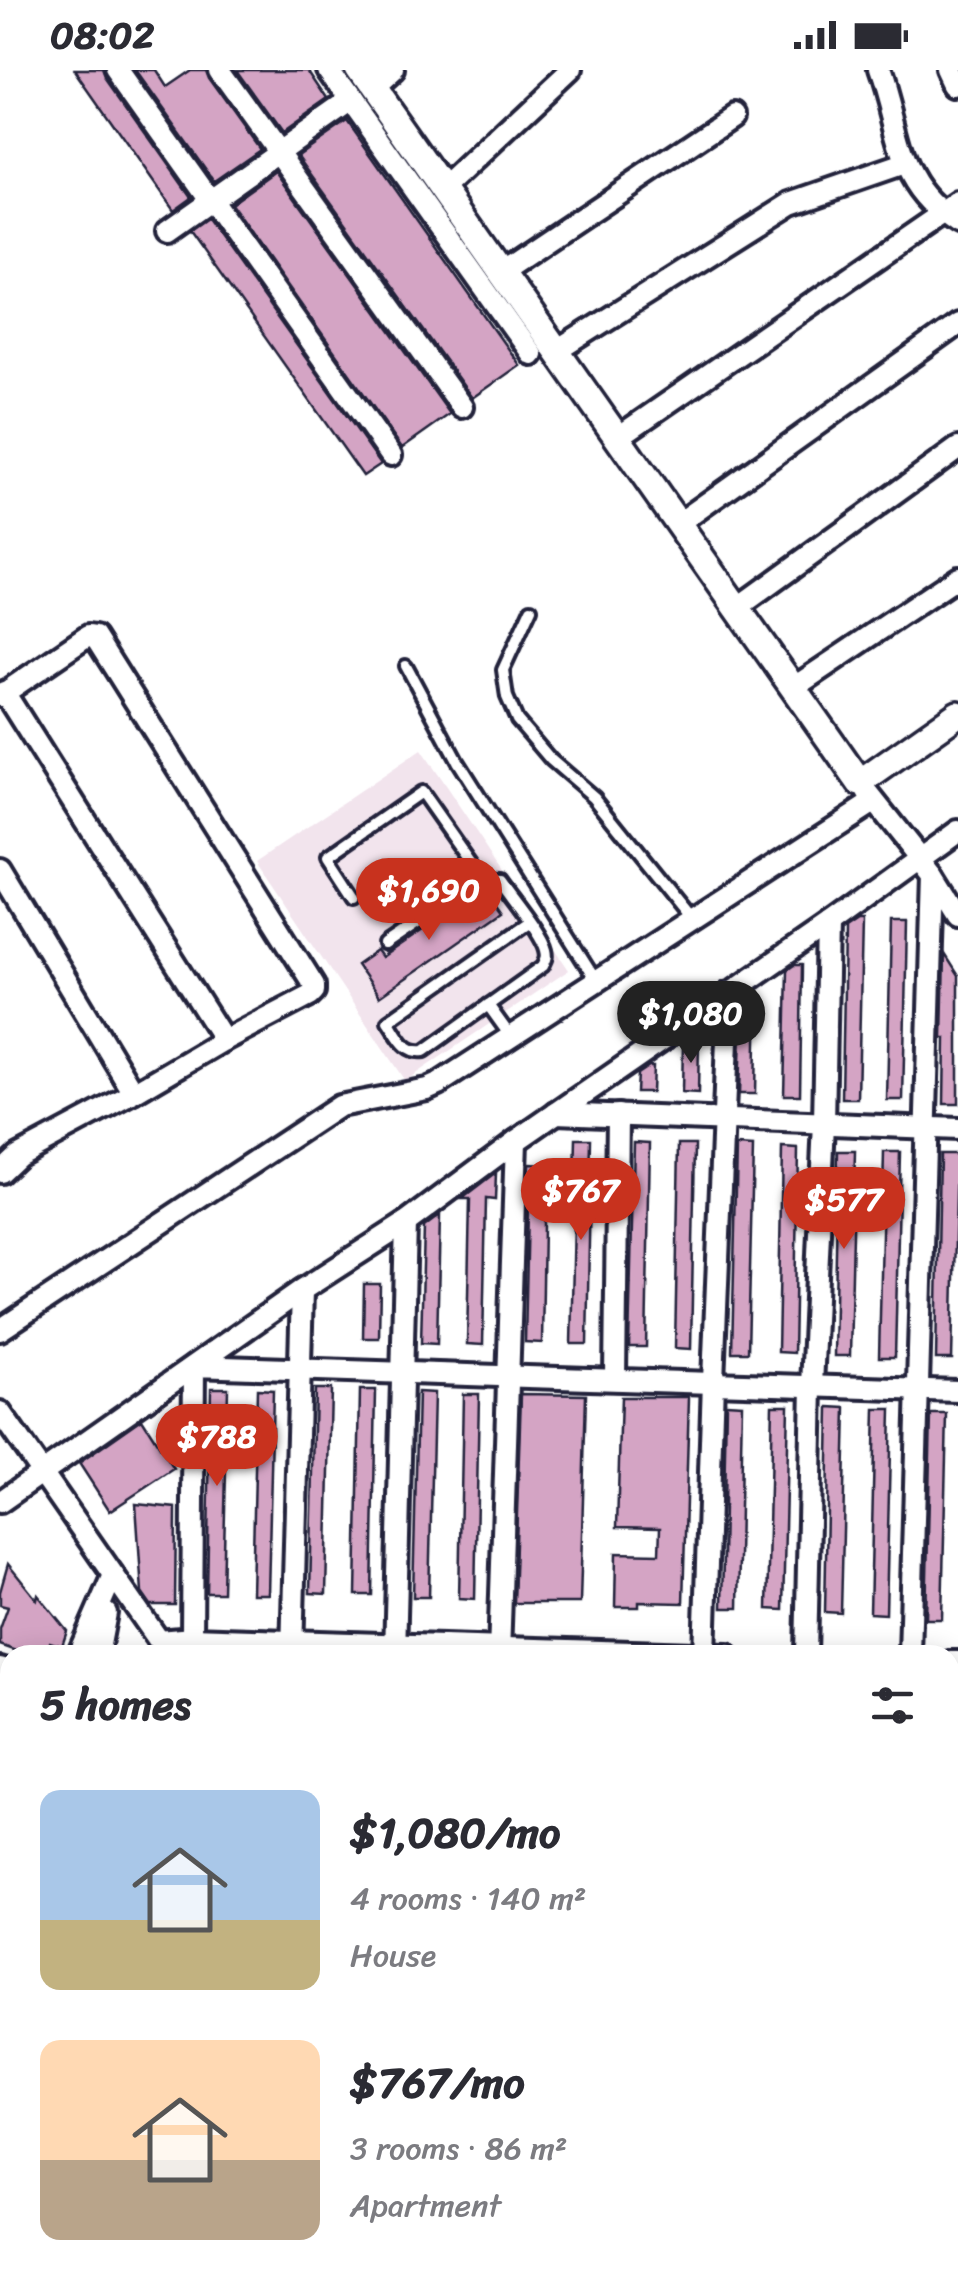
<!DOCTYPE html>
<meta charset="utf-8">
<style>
body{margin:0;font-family:Sriracha,sans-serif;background:#f2f2f3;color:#2b2b33;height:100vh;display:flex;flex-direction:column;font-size:38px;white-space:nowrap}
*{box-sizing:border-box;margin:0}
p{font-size:32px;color:#7c7c81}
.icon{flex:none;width:55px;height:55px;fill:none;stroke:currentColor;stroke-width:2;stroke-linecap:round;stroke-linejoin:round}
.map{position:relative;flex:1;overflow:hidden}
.details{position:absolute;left:0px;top:1575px;width:960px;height:642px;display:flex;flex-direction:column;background:#fff;border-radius:30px 30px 0 0;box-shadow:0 5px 25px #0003}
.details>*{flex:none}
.price{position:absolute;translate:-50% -85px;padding:0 22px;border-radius:35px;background:#c8321e;color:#fff;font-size:32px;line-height:65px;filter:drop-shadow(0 2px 5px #0008)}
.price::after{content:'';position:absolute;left:50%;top:60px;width:30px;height:22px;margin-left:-15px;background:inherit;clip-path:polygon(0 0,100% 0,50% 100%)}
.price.current{background:#222;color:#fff}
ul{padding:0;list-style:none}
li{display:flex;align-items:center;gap:30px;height:250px;padding:0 40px}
li span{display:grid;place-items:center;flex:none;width:280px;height:200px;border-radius:20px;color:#555}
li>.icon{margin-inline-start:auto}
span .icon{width:120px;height:120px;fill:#fffc;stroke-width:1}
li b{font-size:42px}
h2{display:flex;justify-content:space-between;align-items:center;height:120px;padding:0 40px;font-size:42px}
.status{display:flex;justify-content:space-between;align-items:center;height:70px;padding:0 50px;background:#fff;direction:ltr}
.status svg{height:28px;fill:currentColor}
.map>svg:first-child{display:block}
.built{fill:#f2e4ed}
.building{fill:#d4a4c4;stroke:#22223b;stroke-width:2.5}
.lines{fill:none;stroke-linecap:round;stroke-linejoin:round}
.service-casing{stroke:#22223b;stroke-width:18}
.minor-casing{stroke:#22223b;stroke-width:28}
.tertiary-casing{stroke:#22223b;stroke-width:32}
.service{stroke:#fff;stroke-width:10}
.minor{stroke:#fff;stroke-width:20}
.tertiary{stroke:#fff;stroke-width:25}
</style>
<div class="status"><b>08:02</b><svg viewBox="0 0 49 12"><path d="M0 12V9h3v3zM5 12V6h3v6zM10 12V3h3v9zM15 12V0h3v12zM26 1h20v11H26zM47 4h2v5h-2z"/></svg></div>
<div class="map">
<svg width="958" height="2217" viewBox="0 0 958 2217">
<rect width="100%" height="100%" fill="#fff"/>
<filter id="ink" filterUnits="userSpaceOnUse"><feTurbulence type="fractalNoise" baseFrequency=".01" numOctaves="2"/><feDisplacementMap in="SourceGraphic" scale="20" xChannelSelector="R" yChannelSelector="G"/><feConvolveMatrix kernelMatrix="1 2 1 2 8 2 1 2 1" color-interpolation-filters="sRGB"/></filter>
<g filter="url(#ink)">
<g class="built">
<path d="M421 680 569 900 405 1011 257 791Z"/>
<path d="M262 2208H720L717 2217H259Z"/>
</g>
<g class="building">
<path d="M75 0H104L107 8 191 127 173 140Z"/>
<path d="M135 0H154L165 17 190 0H206L209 8 260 79 214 111Z"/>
<path d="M237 0H309L329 30 282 63Z"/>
<path d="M347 51 519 295 472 328 298 85Z"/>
<path d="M276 101 450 344 402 378 230 134Z"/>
<path d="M207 149 381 394 363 406 190 161Z"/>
<path d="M484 818H487L503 841 379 927 357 895 377 881 382 888Z"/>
<path d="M857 851H862L858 1029H842L845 859Z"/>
<path d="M891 852H907L903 1030H887Z"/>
<path d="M944 884 958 906V1034H944L945 968H942Z"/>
<path d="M794 895H802L800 1025H784L787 900Z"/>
<path d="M757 921 755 1024H739L742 931Z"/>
<path d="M687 969H699L698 1024 682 1023 683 972Z"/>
<path d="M649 996H653L652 1022H636L637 1004Z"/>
<path d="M576 1069H591L587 1274H571Z"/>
<path d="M634 1072 650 1073 646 1277H629Z"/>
<path d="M679 1074H695L691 1279 675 1278Z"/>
<path d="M737 1076 753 1077 748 1282H732Z"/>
<path d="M782 1078 798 1079 794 1283 778 1282Z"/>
<path d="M838 1081H855L850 1286H834Z"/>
<path d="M884 1082H900L895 1287H879Z"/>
<path d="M940 1084H957L952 1289H936Z"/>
<path d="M529 1094 545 1095 542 1273 525 1272Z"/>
<path d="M496 1103 495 1130 486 1129 483 1275 467 1274 470 1129H462Z"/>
<path d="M440 1145 437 1274 421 1273 424 1157Z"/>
<path d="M364 1214H380L379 1268H363Z"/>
<path d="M211 1318H228L223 1523H207Z"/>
<path d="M257 1319 273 1320 268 1524H252Z"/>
<path d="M315 1319H331L326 1524 310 1523Z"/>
<path d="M360 1320H376L372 1525H356Z"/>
<path d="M418 1322 434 1323 429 1527H413Z"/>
<path d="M463 1324H479L475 1529 459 1528Z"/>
<path d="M521 1324 586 1325 580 1533H514Z"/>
<path d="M621 1327H689L683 1533 639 1532V1537H615L616 1483 659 1484 660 1458 617 1457Z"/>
<path d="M726 1333 742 1334 738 1538H722Z"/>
<path d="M772 1335H788L783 1540 767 1539Z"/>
<path d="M829 1337 846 1338 841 1543 825 1542Z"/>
<path d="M875 1339H891L886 1544 870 1543Z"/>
<path d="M931 1344H947L942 1549H926Z"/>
<path d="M142 1349 174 1399 110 1441 79 1393Z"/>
<path d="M136 1434 176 1438 175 1535H151L142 1522Z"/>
<path d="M8 1494 37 1530 38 1525 67 1561 62 1576 50 1572 46 1585H28L0 1575V1559L8 1537 0 1535V1522Z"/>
</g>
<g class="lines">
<defs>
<g id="service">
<path d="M531 539 503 600 507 627 517 650 551 690 594 727 692 849"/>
<path d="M406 596 457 691 596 911"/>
<path d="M354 827 328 787 421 722 482 809 500 810C511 826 542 863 546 880 548 888 546 889 543 896L424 981C404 984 398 965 388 951L529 852"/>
<path d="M385 875 482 809"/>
<path d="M488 935 511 967"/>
</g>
<g id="minor">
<path d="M118 0 391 385"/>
<path d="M220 0 462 337"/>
<path d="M329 0 531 284"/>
<path d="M878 0C901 64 894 113 958 154"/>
<path d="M951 0 958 15"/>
<path d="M372 19 393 0"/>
<path d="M443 119 570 0"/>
<path d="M167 161 351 31"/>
<path d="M501 202 732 47"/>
<path d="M557 281 791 133 904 94"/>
<path d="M617 368 958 133"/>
<path d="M678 454 958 254"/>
<path d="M737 538 958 378"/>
<path d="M793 618 958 507"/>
<path d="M4 622 224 970"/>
<path d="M0 626 88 566 95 567 314 915V921L310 925 224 970 134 1023 18 1085 0 1102"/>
<path d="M867 722 933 805 958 845"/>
<path d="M0 800 134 1023"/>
<path d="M556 1043 958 1059"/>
<path d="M0 1260 339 1036 427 1019 438 1014 873 732"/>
<path d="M615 1308 618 1045"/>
<path d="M0 1342 169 1585"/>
<path d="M0 1432 302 1220 406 1153 516 1071 828 855 958 761"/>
<path d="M192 1568 194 1296 958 1321"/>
<path d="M159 1571 192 1568 727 1585"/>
<path d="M292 1583 302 1220"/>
<path d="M78 1585 113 1505"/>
<path d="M98 1585 106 1543"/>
<path d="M395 1585 406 1153"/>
<path d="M499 1585 516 1071"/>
<path d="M704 1585 713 1311 729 922"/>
<path d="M806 1585 812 1316 824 1053 828 855"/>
<path d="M910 1585 933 805"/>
<path d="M950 1592H958"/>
<path d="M0 1598 10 1601"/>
<path d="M0 1704 10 1708"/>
<path d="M950 1780 958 1775"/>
<path d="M950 1826 958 1829"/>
<path d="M0 1851 10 1823"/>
<path d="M0 1919 10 1923"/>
<path d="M950 1932 958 1934"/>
<path d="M0 2030 10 2034"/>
<path d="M950 2038 958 2040"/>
<path d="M0 2144 10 2147"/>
<path d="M950 2149 958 2151"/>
<path d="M195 2208 224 2217"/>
<path d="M805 2208 833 2217"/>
<path d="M724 2217 727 2208"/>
</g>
<path id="tertiary" d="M359 0 860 713 958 644"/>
</defs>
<use href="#service" class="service-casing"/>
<use href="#minor" class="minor-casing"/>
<use href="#tertiary" class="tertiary-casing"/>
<use href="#service" class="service"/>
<use href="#minor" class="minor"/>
<use href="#tertiary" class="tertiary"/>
</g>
</g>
</svg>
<b class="price" style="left:429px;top:873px">$1,690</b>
<b class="price current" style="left:691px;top:996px">$1,080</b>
<b class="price" style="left:581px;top:1173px">$767</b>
<b class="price" style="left:844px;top:1182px">$577</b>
<b class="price" style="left:217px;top:1419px">$788</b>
<section class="details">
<h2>5 homes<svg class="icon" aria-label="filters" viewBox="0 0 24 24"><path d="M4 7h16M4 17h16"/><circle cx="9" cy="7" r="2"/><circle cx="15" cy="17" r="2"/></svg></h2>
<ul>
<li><span style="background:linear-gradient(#a9c7e8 65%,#c2b280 0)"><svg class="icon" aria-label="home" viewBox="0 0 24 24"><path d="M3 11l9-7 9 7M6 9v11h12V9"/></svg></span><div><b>$1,080/mo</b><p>4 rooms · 140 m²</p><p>House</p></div></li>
<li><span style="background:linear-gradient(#ffd9b3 60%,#b9a48a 0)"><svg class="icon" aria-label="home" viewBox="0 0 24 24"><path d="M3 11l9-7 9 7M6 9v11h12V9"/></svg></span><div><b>$767/mo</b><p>3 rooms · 86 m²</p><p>Apartment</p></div></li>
</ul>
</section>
</div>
